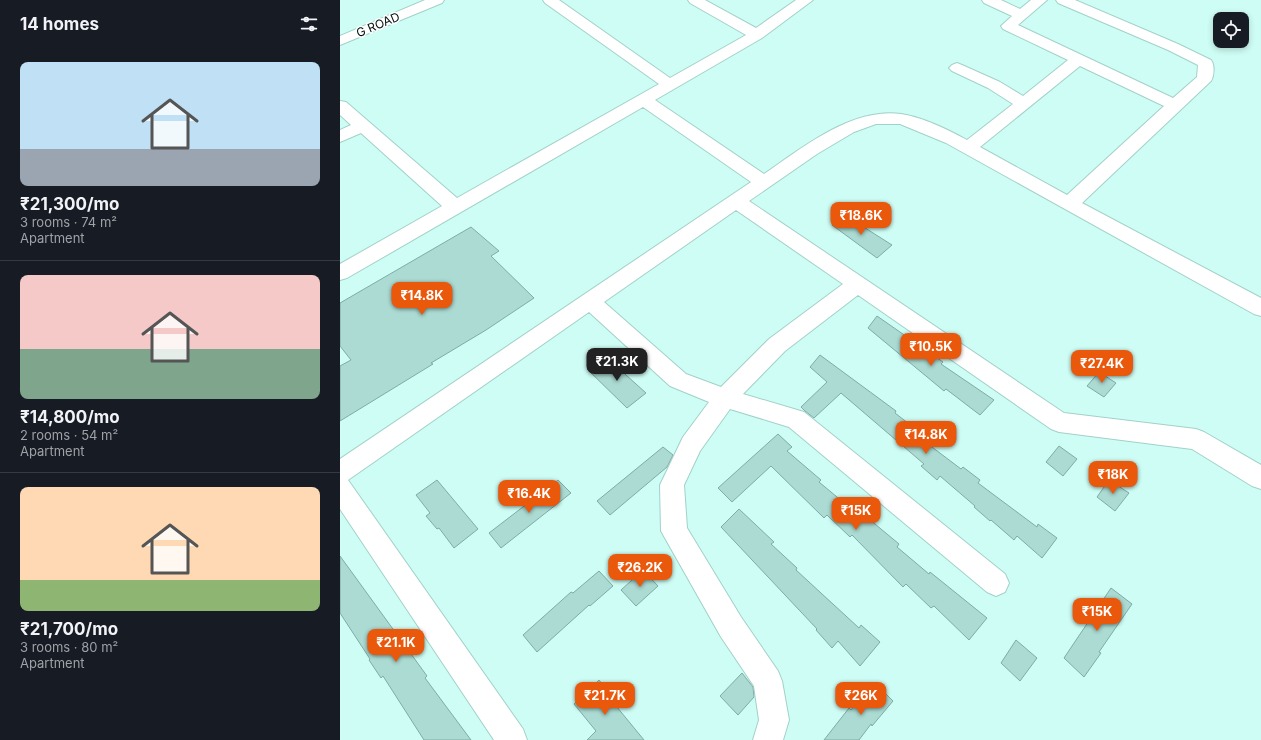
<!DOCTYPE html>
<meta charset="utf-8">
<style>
body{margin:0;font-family:Inter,sans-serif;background:#20242c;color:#f1f3f6;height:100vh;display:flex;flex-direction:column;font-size:15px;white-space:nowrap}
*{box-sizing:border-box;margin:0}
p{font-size:13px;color:#9ea1a6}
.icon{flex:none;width:22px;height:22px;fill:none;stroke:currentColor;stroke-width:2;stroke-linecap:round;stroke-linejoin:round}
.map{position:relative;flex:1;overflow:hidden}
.drawer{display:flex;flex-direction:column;background:#171b24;width:340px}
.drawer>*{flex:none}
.buttons{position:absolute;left:873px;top:12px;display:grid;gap:8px}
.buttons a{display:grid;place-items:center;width:36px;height:36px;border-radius:8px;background:#171b24;box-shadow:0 2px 6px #0003;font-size:20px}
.price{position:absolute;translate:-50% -34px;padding:0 9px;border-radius:8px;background:#ea580c;color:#fff;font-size:13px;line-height:26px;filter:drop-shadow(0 1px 2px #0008)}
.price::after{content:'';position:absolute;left:50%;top:24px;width:12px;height:9px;margin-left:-6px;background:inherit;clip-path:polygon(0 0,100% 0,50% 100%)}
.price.current{background:#222;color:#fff}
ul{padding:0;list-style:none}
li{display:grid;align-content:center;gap:8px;height:212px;padding:0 20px}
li+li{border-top:1px solid #363941}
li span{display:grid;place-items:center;height:124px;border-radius:8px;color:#555}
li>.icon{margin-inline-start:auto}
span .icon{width:72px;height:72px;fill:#fffc;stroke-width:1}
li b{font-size:17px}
h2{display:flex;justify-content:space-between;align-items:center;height:48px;padding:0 20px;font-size:17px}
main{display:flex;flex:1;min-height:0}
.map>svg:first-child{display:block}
.building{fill:#acdbd3;stroke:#7faca5}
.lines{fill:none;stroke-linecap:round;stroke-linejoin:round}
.street-casing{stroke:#a2d1c9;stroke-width:2}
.secondary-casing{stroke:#a2d1c9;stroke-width:2}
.street{fill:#fff;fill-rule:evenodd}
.secondary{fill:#fff;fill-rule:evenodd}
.labels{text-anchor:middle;stroke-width:3;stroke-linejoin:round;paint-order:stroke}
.far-street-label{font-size:12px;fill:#02110f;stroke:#fff}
</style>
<main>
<section class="drawer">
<h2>14 homes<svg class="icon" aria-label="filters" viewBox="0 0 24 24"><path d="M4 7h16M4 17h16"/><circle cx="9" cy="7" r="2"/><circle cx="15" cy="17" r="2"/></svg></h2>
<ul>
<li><span style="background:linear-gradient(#bfe0f5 70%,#9aa5b1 0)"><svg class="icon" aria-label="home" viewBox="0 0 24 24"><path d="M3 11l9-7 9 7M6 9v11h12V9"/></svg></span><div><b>₹21,300/mo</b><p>3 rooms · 74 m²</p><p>Apartment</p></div></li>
<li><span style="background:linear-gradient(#f6c9c9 60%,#7fa58c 0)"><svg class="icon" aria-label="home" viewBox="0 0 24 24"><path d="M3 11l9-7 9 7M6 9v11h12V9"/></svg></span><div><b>₹14,800/mo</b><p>2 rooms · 54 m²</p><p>Apartment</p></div></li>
<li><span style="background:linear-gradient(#ffd9b3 75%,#8fb573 0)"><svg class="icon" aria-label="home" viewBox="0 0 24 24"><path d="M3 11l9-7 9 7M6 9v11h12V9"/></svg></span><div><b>₹21,700/mo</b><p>3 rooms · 80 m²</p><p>Apartment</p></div></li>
</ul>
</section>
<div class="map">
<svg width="921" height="740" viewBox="0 0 921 740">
<rect width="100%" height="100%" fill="#cefdf5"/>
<g class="building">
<path d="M500 212 552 245 537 258 492 225Z"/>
<path d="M131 227 159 251 151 256 194 298 146 330 91 363 93 364 0 421V366L11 360 0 346V303Z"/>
<path d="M537 316 603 362 601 364 654 400 640 415 606 389 604 391 528 328Z"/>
<path d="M480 355 556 411 555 413 591 441 588 444 621 469 623 467 640 480 638 483 697 527 698 524 717 538 702 558 677 536 674 540 651 520 650 521 634 507 635 506 600 476 597 480 581 466 584 464 501 393 474 418 465 411 461 407 487 382 470 367Z"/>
<path d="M265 356 306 393 287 408 247 369Z"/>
<path d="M759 372 776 383 764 397 747 386Z"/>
<path d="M438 434 452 447 447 451 481 480 479 482 509 507 511 504 559 544 557 547 589 574 590 572 647 618 629 640 594 606 591 608 566 584 563 587 512 535 510 537 487 515 484 518 431 466 392 502 378 488Z"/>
<path d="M719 446 737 459 723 476 706 462Z"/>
<path d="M323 447 333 455 327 467 270 515 257 501Z"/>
<path d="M97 480 138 529 114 548 99 528 97 529 86 516 90 513 76 495Z"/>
<path d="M218 480 231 493 161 548 149 533Z"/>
<path d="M769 480 789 493 775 511 757 497Z"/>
<path d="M399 509 434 542 431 544 457 568 456 570 519 628 521 625 540 642 520 666 498 641 492 648 476 630 477 629 381 527Z"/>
<path d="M0 556 87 676 85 678 131 740H84L43 676 41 678 29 660 30 659 0 613Z"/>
<path d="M303 570 318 586 296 606 281 590Z"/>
<path d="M259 571 273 586 250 606 249 605 197 652 183 635 231 592 233 593Z"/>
<path d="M771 588 792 604 759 652 761 653 744 677 724 658Z"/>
<path d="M676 640 697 658 680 681 661 663Z"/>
<path d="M402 673 413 687 414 697 398 715 380 696Z"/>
<path d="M259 680 274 699 272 701 304 740H247L256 731 234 704Z"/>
<path d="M534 682 553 701 532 726 531 724 519 740H484L509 708 511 710Z"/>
</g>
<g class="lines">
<defs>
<path id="street" d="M203 0H219L330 78 406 35 350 3 348 0H365L416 28 456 0H473L422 38 315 100 424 174C462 148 512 107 561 114 582 117 609 130 627 140L673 104 648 88 612 71 609 68 612 65 617 63 622 65 660 82 683 96 728 60 663 29 661 26 672 16 644 3 642 0H661L680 9 691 0H707L678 25 833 98 857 77 858 65 828 50 718 3 716 0H735L838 44 871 60C875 65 874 76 871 81L742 203 921 298V316L914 314 606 143 560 124H536L514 132 477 154 409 201 724 413 856 429 864 432 921 465V489L912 486 852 449 719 432 711 429 518 295 445 351 403 394 464 412 665 574 669 583 665 592 656 596 647 592 449 427 390 409 360 451 344 485 347 528 401 617 438 671 442 681 449 720 443 740H413L419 720 414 686 381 637 321 531 320 485 343 437 369 402 330 386 249 312 8 480 183 729 187 740H154L0 509V459L411 182 303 107 7 278 0 280V264L102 206 21 133 0 142V130L11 125 0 115V101L6 102 117 198 319 84 205 3ZM740 66 824 106 727 195 640 147ZM396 210 503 284 429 339 381 387 346 374 264 302Z"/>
<path id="secondary" d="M85 0H104L102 3 0 45V36Z"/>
</defs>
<use href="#street" class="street-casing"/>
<use href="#secondary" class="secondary-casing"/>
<use href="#street" class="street"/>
<use href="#secondary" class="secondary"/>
</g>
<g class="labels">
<g class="far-street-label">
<text transform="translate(38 25) rotate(-23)" y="4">G ROAD</text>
</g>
</g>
</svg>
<div class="buttons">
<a><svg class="icon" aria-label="locate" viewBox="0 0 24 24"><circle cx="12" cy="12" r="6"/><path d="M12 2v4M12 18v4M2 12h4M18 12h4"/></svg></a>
</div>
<b class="price" style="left:521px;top:236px">₹18.6K</b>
<b class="price" style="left:82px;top:316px">₹14.8K</b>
<b class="price" style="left:591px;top:367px">₹10.5K</b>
<b class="price current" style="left:277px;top:382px">₹21.3K</b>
<b class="price" style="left:762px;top:384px">₹27.4K</b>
<b class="price" style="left:586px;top:455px">₹14.8K</b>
<b class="price" style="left:773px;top:495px">₹18K</b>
<b class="price" style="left:189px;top:514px">₹16.4K</b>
<b class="price" style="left:516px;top:531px">₹15K</b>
<b class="price" style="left:300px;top:588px">₹26.2K</b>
<b class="price" style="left:757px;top:632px">₹15K</b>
<b class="price" style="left:56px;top:663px">₹21.1K</b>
<b class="price" style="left:265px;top:716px">₹21.7K</b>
<b class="price" style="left:521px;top:716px">₹26K</b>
</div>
</main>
